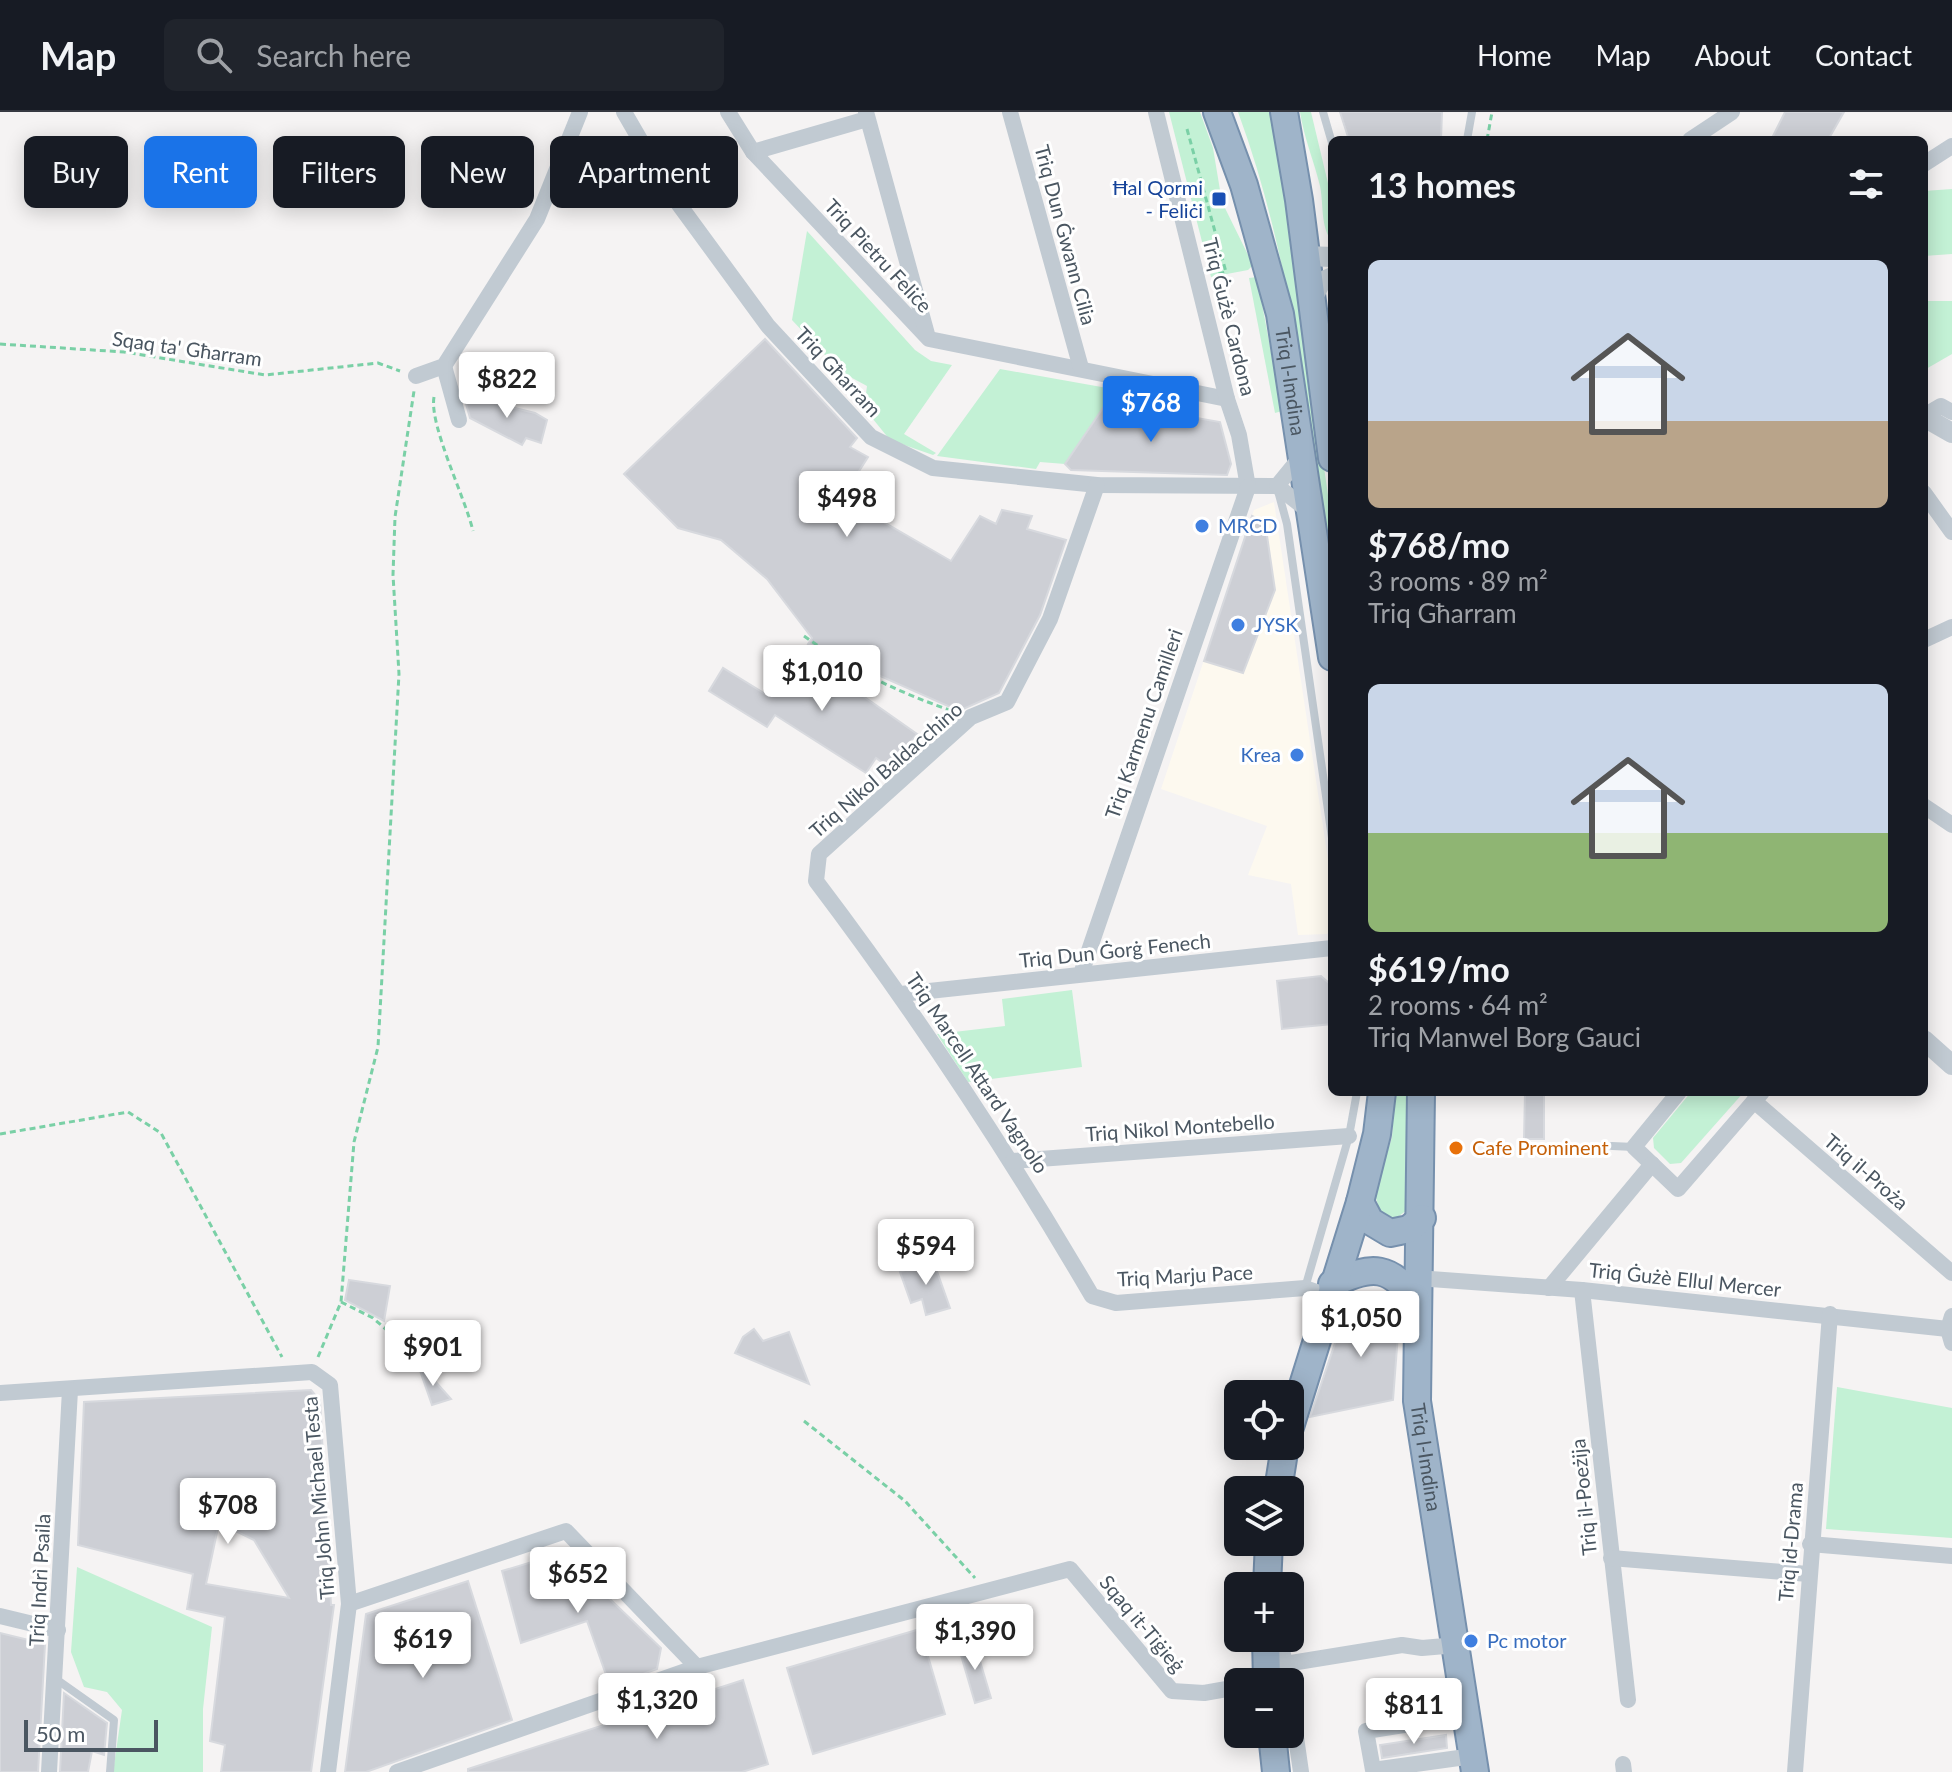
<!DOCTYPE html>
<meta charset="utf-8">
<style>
body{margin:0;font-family:Lato,sans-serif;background:#20242c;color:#f1f3f6;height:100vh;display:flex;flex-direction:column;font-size:30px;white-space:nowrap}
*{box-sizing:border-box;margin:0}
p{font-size:26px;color:#9ea1a6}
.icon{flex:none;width:44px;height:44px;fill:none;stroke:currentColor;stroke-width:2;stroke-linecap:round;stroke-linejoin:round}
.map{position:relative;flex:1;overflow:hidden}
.drawer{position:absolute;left:1328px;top:24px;width:600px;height:960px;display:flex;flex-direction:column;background:#171b24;border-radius:12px;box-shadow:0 4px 20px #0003}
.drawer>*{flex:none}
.hud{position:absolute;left:24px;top:24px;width:760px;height:72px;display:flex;gap:16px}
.fabs{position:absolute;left:1224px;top:1268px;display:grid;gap:16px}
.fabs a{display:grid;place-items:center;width:80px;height:80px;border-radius:12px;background:#171b24;box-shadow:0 4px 20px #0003;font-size:40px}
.scale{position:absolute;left:24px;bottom:20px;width:134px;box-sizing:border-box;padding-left:8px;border:4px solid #4a5661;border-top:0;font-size:22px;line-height:28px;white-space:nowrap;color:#4a5661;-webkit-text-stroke:6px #fff;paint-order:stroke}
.price{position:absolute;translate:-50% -68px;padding:0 18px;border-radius:8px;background:#fff;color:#222;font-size:26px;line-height:52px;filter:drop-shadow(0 2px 4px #0008)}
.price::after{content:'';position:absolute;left:50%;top:48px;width:24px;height:18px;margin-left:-12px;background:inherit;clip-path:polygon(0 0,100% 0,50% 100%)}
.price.current{background:#1a73e8;color:#fff}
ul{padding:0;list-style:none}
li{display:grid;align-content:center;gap:16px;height:424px;padding:0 40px}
li span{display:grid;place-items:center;height:248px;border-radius:12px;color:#555}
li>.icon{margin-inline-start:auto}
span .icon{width:144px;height:144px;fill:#fffc;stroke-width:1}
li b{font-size:34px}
h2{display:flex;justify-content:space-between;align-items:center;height:96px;padding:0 40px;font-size:34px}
.tag{padding:0 28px;border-radius:12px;background:#171b24;box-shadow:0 4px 20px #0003;font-size:28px;line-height:72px}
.tag.current{background:#1a73e8;color:#fff}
header{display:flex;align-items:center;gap:48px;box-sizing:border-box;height:112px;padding:0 40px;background:#171b24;border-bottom:2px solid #363941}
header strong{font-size:38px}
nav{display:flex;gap:44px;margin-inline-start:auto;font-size:28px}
.search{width:560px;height:72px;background:#20242c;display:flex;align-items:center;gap:20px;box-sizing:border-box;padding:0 28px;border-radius:12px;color:#9ea1a6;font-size:30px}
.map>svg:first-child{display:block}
.commercial{fill:#fdf9ef}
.green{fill:#c3f1d5}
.building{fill:#cdcfd5;stroke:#d7d9de;stroke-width:2;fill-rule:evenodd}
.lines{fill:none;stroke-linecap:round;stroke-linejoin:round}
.trunk-casing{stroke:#7690ad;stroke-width:30}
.path{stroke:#7ad0a6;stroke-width:3;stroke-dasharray:6 4;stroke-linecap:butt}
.service{stroke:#c1cad2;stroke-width:8}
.minor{stroke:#c1cad2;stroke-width:16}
.tertiary{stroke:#c1cad2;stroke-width:20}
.trunk{stroke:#9fb4c9;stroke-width:26}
.transit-dot{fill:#1a4fb4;stroke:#fff;stroke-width:3}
.shop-dot{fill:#3f7fe0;stroke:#fff;stroke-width:3}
.food-dot{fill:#e8710a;stroke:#fff;stroke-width:3}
.labels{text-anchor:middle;stroke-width:6;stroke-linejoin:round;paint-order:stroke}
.transit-label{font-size:20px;fill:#164399;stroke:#fff;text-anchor:end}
.street-label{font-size:20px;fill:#4a5661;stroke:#fff}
.shop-label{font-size:20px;fill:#366cbe;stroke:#fff;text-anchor:start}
.food-label{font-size:20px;fill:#c56008;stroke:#fff;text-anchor:start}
</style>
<header>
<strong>Map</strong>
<div class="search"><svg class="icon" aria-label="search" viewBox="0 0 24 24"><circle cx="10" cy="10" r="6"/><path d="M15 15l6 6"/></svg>Search here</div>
<nav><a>Home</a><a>Map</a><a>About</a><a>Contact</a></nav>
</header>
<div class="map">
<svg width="1952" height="1660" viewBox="0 0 1952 1660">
<rect width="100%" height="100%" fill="#f5f3f3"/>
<path class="commercial" d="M1274 390 1332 774V816L1327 822 1298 823 1291 772 1248 763 1267 714 1161 677 1254 398Z"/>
<g class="green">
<path d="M1169 0H1200L1213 36 1222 90 1253 153 1248 158 1211 165Z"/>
<path d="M1238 0H1273L1332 411V467C1308 312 1293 148 1238 0Z"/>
<path d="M1300 0H1311L1332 88V130C1320 113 1324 94 1320 74 1314 49 1304 26 1300 0Z"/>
<path d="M1952 77V142L1924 144V79Z"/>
<path d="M807 119 915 238 931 249 952 253 904 322 936 341 933 343 890 328 864 296 867 274 841 260 792 208Z"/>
<path d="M1257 165 1282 299 1275 301 1249 166Z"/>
<path d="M1924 189H1952V242L1926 257Z"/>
<path d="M1000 257 1124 279 1107 290 1065 352 1040 350 1036 357 937 344Z"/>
<path d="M1072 878 1082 955 968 970 937 922 1005 914 1002 887Z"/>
<path d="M1395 980H1411L1407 1098 1395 1107 1381 1104 1375 1082 1392 1025Z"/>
<path d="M1691 980H1744L1681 1051 1670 1052 1654 1036 1653 1026Z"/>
<path d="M1837 1275 1952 1296V1426L1826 1417Z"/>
<path d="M77 1455 212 1515 203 1597V1660H113L122 1598 107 1580 84 1575 71 1540Z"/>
</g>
<g class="building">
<path d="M1340 0H1442L1441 28H1349Z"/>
<path d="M1785 0H1844L1828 28H1771Z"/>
<path d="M765 227 857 326 850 335 868 345 842 386 951 449 980 404 996 412 1002 398 1032 404 1027 417 1066 428 1040 503 999 581 959 599 808 532 812 526 767 467 721 428 678 416 624 362Z"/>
<path d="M466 280 479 287 535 301 547 308 541 331 526 326 522 333 470 306 463 281Z"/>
<path d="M1107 290 1220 310 1231 352 1227 363 1071 358 1065 352Z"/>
<path d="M1252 404 1265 410 1275 478 1243 561 1204 549Z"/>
<path d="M802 541 917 622 890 656 876 646 866 661 775 603 767 615 709 579 723 556 767 583Z"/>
<path d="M1321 864 1330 872 1332 912 1282 917 1277 869Z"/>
<path d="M1525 980H1544V1027H1524Z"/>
<path d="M933 1148 950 1196 926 1203 922 1187 911 1191 900 1160Z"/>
<path d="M349 1168 390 1174 384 1209 345 1188Z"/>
<path d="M1351 1184 1400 1196 1393 1288 1310 1305Z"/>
<path d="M754 1217 763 1229 789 1220 809 1272 735 1241 743 1225Z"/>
<path d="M417 1250H418L451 1287 432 1293Z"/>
<path d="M311 1278 320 1289 331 1493H334L311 1660H221L225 1633 210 1629 225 1505 187 1497 193 1462 78 1433 84 1290ZM219 1411 254 1428 289 1486 206 1472Z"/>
<path d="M562 1441 661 1536 657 1557 610 1574 587 1509 521 1531 502 1459Z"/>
<path d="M468 1469 512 1608 366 1660H345L366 1502Z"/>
<path d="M920 1517 945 1602 813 1642 787 1556Z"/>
<path d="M0 1521 45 1532 38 1660H0Z"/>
<path d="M974 1529 991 1586 975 1591 958 1533Z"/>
<path d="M743 1568 768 1652 742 1660H468V1657Z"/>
<path d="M64 1581 107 1611 104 1643 92 1639 88 1660H60Z"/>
<path d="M1446 1623 1447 1636 1382 1646 1380 1633Z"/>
</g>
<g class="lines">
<defs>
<g id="trunk">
<path id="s1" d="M1217 0 1244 73 1280 202 1332 545"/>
<path d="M1284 0 1299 88 1332 346"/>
<path id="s2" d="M1421 980 1417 1289 1475 1660"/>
<path d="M1360 1090 1370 1109 1390 1121 1409 1117 1422 1106"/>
<path d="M1332 1172C1373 1152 1390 1153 1417 1190"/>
<path d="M1290 1315 1360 1090 1377 1022 1382 980"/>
<path d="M1278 1378 1285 1334"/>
<path d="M1267 1474 1269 1430"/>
<path d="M1266 1526 1267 1570"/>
<path d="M1272 1622 1276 1660"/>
</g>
</defs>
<use href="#trunk" class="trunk-casing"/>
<g class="path">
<path d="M1187 17 1226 160 1215 163"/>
<path d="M1487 28 1492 0"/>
<path d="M0 232 124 240 265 263 378 251 400 259"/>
<path d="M434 285C429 313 465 385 473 419"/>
<path d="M804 524C853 559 896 579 952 599"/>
<path d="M0 1022 128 1000 161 1021 282 1245"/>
<path d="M341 1190 373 1206 429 1255"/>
<path d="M318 1245 341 1190 354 1030 378 935 399 562 393 463 395 405 414 279"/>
<path d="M804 1309 905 1389 975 1466"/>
</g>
<g class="service">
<path d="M1323 0 1332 31"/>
<path d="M1467 28 1472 0"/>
<path d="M1278 379 1287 412 1332 726"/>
<path d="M1612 1034 1634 1035"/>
<path d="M1305 1176 1349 1024 1357 980"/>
<path d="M56 1567 114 1608 110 1660"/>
</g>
<g class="minor">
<path d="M624 0 672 83 768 214 871 325 933 356 1097 373 1277 374 1310 400"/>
<path d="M728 0 753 40 929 227 1227 287"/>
<path d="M866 0 927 222"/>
<path d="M1010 0 1081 256"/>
<path d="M1156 0 1227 287 1239 323 1248 375"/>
<path d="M1690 28 1732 0"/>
<path d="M753 40 867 7"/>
<path d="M1924 52 1952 34"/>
<path d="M1313 190 1325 166 1332 163"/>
<path d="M444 254 459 308"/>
<path d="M416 264 444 254 537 107 580 0"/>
<path d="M1924 304 1941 294 1952 300"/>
<path d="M1097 373 1050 507 1007 590 971 605 819 742 816 769C919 905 1006 1037 1092 1184L1116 1191 1305 1176 1328 1184"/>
<path d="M1277 374 1304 341"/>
<path d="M1924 381 1952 420"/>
<path d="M1924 528 1952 515"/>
<path d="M1924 694 1952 713"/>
<path d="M1081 862 1248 375"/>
<path d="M901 882 1332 836"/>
<path d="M1679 980 1634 1035 1678 1077 1762 980"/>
<path d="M1754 989 1952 1161"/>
<path d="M1013 1049 1349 1024"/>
<path d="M1417 1166 1582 1178 1948 1217"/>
<path d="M1549 1176 1652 1052"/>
<path d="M1582 1178 1628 1588"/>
<path d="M1952 1204 1948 1217 1952 1231"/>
<path d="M0 1281 312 1260 330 1273 349 1492 328 1660"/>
<path d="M1810 1432 1952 1444"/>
<path d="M1611 1446 1808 1462"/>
<path d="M349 1492 566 1419 697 1555"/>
<path d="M0 1504 58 1518"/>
<path d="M1280 1526 1288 1570"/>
<path d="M1285 1552 1402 1533 1422 1536 1457 1533"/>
<path d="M1290 1584 1301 1660"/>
<path d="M1410 1612 1366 1619 1373 1658 1473 1644"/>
<path d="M1623 1652 1624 1660"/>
<path d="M49 1660 70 1278"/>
<path d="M397 1660 697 1555 1070 1457 1172 1579 1204 1581 1238 1575"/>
<path d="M1795 1660 1830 1202"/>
</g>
<g class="tertiary">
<path d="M1306 144 1332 145"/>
<path d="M1924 305 1952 321"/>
<path d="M1924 928 1952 953"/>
</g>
<use href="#trunk" class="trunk"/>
</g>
<rect class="transit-dot" x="1211" y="79" width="16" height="16" rx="4"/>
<g class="shop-dot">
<circle cx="1202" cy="414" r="8"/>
<circle cx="1238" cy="513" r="8"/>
<circle cx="1297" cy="643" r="8"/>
<circle cx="1471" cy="1529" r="8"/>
</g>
<circle class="food-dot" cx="1456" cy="1036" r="8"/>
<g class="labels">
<g class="transit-label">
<text x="1203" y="83">Ħal Qormi<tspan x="1203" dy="23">- Feliċi</tspan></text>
</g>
<g class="street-label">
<text transform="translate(1065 123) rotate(75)" y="7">Triq Dun Ġwann Cilia</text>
<text transform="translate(878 144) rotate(47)" y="7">Triq Pietru Feliċe</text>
<text transform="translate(1229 205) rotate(76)" y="7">Triq Ġużè Cardona</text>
<text transform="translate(187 237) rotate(8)" y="7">Sqaq ta' Għarram</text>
<text transform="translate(838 260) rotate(47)" y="7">Triq Għarram</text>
<text dy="7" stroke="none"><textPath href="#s1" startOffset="280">Triq l-Imdina</textPath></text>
<text transform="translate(1144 612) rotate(-71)" y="7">Triq Karmenu Camilleri</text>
<text transform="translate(886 658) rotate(-41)" y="7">Triq Nikol Baldacchino</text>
<text transform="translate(1115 839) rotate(-6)" y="7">Triq Dun Ġorġ Fenech</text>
<text transform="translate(977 961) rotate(56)" y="7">Triq Marcell Attard Vagnolo</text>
<text transform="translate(1180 1016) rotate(-4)" y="7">Triq Nikol Montebello</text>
<text transform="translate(1866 1060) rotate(41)" y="7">Triq il-Proża</text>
<text transform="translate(1185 1164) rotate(-3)" y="7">Triq Marju Pace</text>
<text transform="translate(1685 1168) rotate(6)" y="7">Triq Ġużè Ellul Mercer</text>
<text dy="7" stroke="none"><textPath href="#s2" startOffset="366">Triq l-Imdina</textPath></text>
<text transform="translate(1584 1385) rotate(-96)" y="7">Triq il-Poeżija</text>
<text transform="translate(319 1386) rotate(-95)" y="7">Triq John Michael Testa</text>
<text transform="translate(1791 1430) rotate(-85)" y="7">Triq id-Drama</text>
<text transform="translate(40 1468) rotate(-87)" y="7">Triq Indrì Psaila</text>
<text transform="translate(1142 1512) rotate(50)" y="7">Sqaq it-Tiġieġ</text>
</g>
<g class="shop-label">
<text x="1218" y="421">MRCD</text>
<text x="1254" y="520">JYSK</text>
<text x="1281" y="650" text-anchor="end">Krea</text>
<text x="1487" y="1536">Pc motor</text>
</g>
<g class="food-label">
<text x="1472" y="1043">Cafe Prominent</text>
</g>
</g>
</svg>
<div class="fabs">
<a><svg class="icon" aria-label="locate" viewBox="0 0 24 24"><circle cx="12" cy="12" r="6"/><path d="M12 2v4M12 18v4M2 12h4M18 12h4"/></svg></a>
<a><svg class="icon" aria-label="layers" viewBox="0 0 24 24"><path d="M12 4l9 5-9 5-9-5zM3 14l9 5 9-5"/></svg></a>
<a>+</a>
<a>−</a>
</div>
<div class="scale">50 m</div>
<b class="price" style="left:507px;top:308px">$822</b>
<b class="price current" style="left:1151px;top:332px">$768</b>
<b class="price" style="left:847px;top:427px">$498</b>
<b class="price" style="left:822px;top:601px">$1,010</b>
<b class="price" style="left:926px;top:1175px">$594</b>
<b class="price" style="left:1361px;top:1247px">$1,050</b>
<b class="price" style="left:433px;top:1276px">$901</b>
<b class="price" style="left:228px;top:1434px">$708</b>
<b class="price" style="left:578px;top:1503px">$652</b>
<b class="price" style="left:975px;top:1560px">$1,390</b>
<b class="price" style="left:423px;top:1568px">$619</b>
<b class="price" style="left:657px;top:1629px">$1,320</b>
<b class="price" style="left:1414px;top:1634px">$811</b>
<div class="hud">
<a class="tag">Buy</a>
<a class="tag current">Rent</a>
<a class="tag">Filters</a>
<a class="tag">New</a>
<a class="tag">Apartment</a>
</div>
<section class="drawer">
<h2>13 homes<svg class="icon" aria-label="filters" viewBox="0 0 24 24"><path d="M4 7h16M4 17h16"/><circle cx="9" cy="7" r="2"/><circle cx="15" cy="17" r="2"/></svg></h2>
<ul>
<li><span style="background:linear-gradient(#c9d6e8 65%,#b9a48a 0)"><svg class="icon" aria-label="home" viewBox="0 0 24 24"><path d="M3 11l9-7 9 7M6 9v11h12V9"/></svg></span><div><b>$768/mo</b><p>3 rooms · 89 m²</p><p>Triq Għarram</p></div></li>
<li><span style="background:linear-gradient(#c9d6e8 60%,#8fb573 0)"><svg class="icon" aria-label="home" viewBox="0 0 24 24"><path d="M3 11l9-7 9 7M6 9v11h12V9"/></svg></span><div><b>$619/mo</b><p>2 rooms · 64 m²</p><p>Triq Manwel Borg Gauci</p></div></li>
</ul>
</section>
</div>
